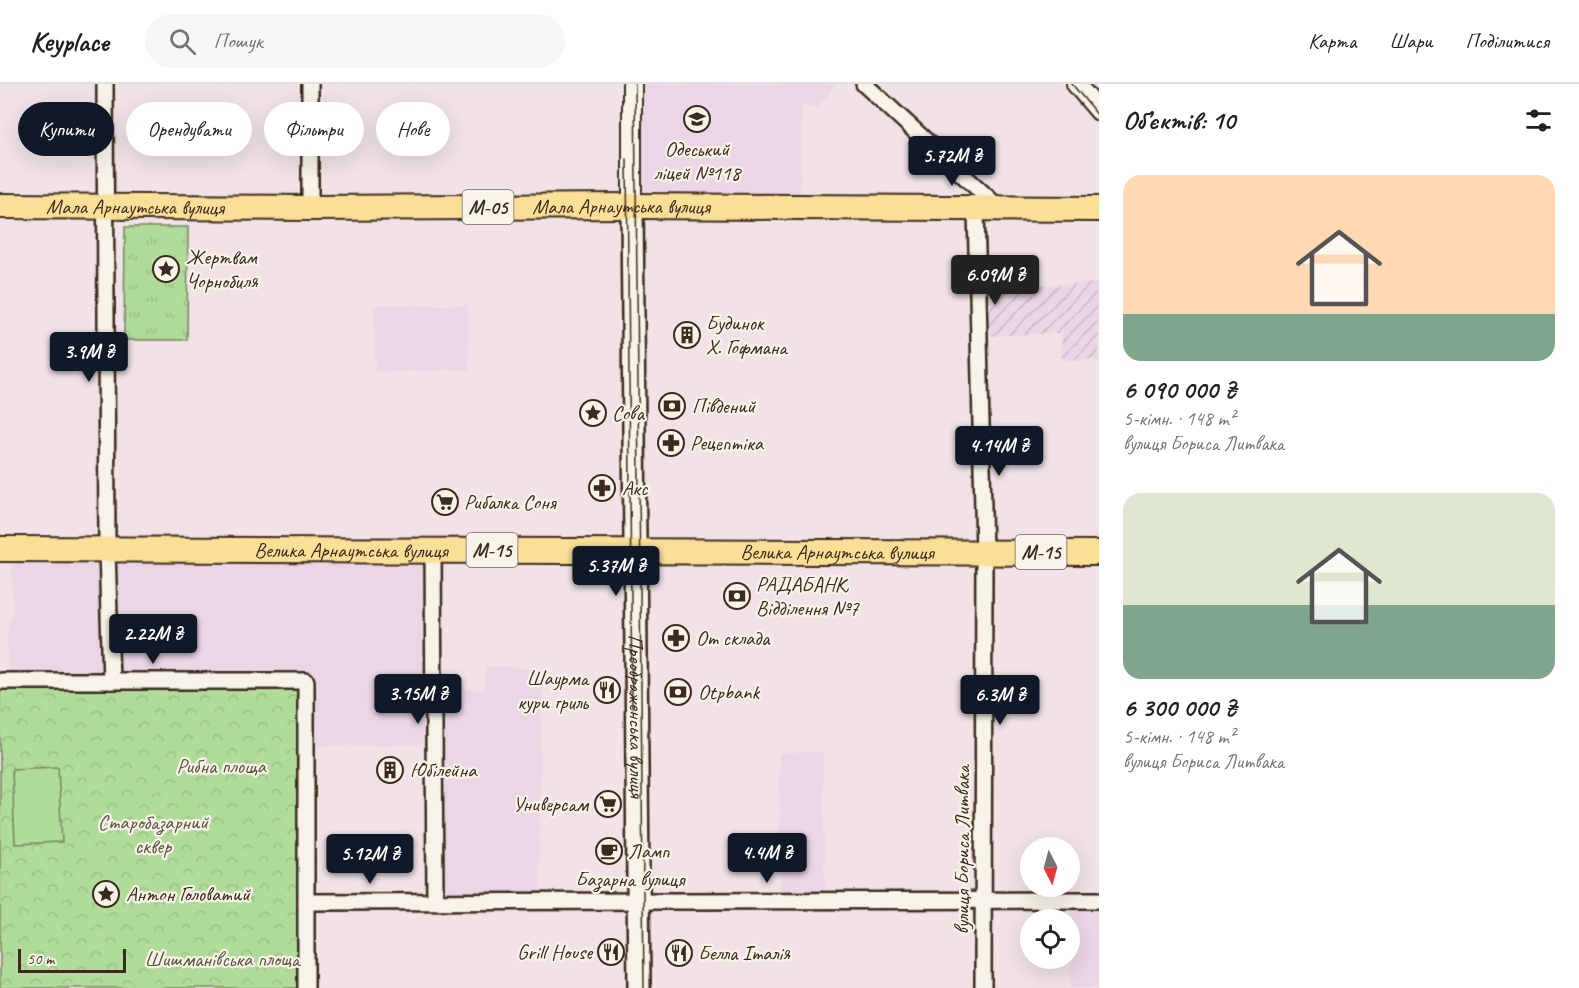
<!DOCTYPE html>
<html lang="uk">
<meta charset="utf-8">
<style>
body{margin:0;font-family:Caveat,sans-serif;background:#f6f6f6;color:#202124;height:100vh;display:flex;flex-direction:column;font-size:22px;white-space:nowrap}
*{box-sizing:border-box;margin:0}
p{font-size:20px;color:#757577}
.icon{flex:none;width:33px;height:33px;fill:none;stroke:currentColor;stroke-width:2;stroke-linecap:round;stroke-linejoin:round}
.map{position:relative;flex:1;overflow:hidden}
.sheet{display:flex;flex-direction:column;background:#fff;width:480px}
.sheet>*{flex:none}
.banner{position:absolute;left:18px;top:18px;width:570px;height:54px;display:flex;gap:12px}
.needle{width:39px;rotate:174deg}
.fabs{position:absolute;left:1020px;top:753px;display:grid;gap:12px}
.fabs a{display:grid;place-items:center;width:60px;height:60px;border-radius:50%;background:#fff;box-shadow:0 6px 24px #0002;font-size:30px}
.scale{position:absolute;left:18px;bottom:15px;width:108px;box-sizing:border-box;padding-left:6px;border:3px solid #3b2a1e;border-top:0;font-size:16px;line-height:21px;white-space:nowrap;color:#3b2a1e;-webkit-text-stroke:4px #f7f3e8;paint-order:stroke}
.price{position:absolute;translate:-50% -51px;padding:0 14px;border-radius:6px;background:#111827;color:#fff;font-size:20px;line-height:39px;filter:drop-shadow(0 2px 3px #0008)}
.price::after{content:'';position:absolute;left:50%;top:36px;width:18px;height:14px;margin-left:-9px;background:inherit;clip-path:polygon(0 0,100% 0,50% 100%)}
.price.selected{background:#222;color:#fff}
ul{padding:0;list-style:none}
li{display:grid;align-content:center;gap:12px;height:318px;padding:0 24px}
li span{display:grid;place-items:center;height:186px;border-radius:18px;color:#555}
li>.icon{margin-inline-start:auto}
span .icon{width:108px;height:108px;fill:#fffc;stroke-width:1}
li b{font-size:26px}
h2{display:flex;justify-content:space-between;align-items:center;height:72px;padding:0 24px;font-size:26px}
.chip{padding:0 21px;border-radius:27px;background:#fff;box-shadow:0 6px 24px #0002;font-size:21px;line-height:54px}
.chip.selected{background:#111827;color:#fff}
header{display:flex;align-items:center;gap:36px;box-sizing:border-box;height:84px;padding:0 30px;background:#fff;border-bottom:2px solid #e0e0e0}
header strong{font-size:28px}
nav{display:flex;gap:33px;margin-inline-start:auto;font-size:21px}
.search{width:420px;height:54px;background:#f6f6f6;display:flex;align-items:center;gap:15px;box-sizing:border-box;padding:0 21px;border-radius:33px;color:#757577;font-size:22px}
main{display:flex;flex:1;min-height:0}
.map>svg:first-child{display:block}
.built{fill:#ebd6e5}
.industrial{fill:url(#industrial-furrows)}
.grass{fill:url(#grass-tufts);stroke:#76835c;stroke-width:1.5}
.park{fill:url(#park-crowns);stroke:#76835c;stroke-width:1.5}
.pitch{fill:#b0dc9a;stroke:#76835c;stroke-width:1.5}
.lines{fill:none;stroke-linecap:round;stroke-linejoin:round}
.minor-casing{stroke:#3b2a1e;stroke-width:20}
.tertiary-casing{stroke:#3b2a1e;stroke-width:22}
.secondary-casing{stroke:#3b2a1e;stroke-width:26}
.primary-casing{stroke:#3b2a1e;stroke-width:28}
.minor{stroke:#f7f3e8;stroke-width:15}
.tertiary{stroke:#f7f3e8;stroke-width:18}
.secondary{stroke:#f7f3e8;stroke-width:21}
.primary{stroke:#fadf96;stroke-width:24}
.tram{stroke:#3b2a1e;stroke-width:1.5}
.labels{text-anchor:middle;stroke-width:4.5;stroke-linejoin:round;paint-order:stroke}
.shield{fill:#f7f3e8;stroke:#73665b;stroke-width:1.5}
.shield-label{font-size:20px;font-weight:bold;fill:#3b2a1e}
.poi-label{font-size:21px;fill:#3b2a1e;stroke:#f7f3e8;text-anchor:start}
.street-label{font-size:21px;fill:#3b2a1e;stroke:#f7f3e8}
.park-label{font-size:21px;fill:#58563d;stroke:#f7f3e8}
</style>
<header>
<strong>Keyplace</strong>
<div class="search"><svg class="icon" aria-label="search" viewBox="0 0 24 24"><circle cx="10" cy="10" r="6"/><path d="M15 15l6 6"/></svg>Пошук</div>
<nav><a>Карта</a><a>Шари</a><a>Поділитися</a></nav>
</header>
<main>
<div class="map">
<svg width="1099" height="904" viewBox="0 0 1099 904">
<defs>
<pattern id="industrial-furrows" width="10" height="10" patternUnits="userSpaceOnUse" patternTransform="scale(1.5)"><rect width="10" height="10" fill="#ebd6e5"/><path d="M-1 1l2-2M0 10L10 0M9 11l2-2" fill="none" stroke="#cab8c4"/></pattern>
<pattern id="grass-tufts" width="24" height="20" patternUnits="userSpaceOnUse" patternTransform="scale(1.5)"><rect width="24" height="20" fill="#b0dc9a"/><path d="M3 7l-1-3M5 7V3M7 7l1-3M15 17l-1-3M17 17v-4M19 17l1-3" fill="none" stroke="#98bd84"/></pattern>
<pattern id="park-crowns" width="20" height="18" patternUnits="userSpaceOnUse" patternTransform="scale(1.5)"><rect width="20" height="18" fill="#b0dc9a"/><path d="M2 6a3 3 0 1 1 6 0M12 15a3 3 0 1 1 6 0" fill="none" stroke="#98bd84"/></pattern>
</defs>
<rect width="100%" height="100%" fill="#f0e2e6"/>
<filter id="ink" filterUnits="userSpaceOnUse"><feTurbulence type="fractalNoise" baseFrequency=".0167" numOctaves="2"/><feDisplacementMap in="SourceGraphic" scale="12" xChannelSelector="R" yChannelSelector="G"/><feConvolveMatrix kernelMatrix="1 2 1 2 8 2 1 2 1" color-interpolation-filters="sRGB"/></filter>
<g filter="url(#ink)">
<g class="built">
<path d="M635 0H835L818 24 801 22 800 122 634 121Z"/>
<path d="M374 221H468L469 285 375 288Z"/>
<path d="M433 466V660L312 662 8 594 7 546 13 525 11 468Z"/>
<path d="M485 582 542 585 539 785 541 816H438L437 605 484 606Z"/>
<path d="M823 668 825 815H781L779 669Z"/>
<path d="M1069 818H1099V904H1070Z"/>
</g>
<path class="industrial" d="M1099 199V276L1062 277 1061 249 981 252 980 203Z"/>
<path class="grass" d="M125 143H188L187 256H124Z"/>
<rect class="park" x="0" y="597" width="306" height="307"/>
<path class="pitch" d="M58 683 62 758 15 760 12 685Z"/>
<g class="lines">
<defs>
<g id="minor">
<path d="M105 0 107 466 111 597"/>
<path d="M864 0 1000 125"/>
<path d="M310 124V0"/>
<path d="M976 125 984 468 983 904"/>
<path d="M433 465 435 817"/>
<path d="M0 597H306V904"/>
<path d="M306 818 1099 816"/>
</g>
<g id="tertiary">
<path d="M632 0V122"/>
<path d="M1076 0 1099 27"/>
</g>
<g id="secondary">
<path id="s1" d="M632 122 639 904"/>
</g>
<g id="primary">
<path id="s2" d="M0 122 310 124 632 122 1099 125"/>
<path id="s3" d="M0 465 1099 469"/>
</g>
</defs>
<use href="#minor" class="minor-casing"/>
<use href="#tertiary" class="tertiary-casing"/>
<use href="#secondary" class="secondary-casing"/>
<use href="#primary" class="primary-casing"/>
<use href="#minor" class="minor"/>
<use href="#tertiary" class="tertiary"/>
<use href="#secondary" class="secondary"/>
<use href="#primary" class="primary"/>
<g class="tram">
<path d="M635 0 644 904"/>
<path d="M1072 0 1099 33"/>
<path d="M627 75 632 624"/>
</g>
</g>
</g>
<defs>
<symbol id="school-ring" viewBox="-11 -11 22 22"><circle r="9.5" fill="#f7f3e8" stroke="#3b2a1e" stroke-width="1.5"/><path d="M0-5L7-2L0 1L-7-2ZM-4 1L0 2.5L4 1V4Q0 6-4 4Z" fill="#3b2a1e"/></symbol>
<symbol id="sight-ring" viewBox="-11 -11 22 22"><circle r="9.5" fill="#f7f3e8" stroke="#3b2a1e" stroke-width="1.5"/><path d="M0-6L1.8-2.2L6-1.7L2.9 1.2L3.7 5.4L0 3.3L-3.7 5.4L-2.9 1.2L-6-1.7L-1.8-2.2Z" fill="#3b2a1e"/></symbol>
<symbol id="building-ring" viewBox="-11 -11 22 22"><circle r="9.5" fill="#f7f3e8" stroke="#3b2a1e" stroke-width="1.5"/><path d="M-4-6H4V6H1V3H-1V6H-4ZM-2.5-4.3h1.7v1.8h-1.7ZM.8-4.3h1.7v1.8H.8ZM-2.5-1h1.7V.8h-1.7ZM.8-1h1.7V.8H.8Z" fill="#3b2a1e"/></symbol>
<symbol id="bank-ring" viewBox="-11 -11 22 22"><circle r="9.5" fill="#f7f3e8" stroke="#3b2a1e" stroke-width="1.5"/><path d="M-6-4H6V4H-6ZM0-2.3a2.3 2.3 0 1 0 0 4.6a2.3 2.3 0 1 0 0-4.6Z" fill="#3b2a1e"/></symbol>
<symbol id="pharmacy-ring" viewBox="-11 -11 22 22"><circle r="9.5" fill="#f7f3e8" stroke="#3b2a1e" stroke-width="1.5"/><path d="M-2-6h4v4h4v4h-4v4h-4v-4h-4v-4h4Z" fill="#3b2a1e"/></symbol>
<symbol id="supermarket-ring" viewBox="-11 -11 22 22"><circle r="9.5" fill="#f7f3e8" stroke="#3b2a1e" stroke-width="1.5"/><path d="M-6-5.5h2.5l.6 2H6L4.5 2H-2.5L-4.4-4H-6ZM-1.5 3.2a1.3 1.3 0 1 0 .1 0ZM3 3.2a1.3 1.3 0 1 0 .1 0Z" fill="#3b2a1e"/></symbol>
<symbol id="restaurant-ring" viewBox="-11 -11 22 22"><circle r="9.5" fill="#f7f3e8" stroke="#3b2a1e" stroke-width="1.5"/><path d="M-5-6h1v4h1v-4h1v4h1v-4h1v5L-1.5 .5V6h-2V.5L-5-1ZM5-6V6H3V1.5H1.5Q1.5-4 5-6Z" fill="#3b2a1e"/></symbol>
<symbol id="cafe-ring" viewBox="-11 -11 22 22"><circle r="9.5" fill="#f7f3e8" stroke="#3b2a1e" stroke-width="1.5"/><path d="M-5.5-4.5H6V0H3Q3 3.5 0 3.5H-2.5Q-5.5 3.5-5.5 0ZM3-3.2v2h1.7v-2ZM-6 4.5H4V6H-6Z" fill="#3b2a1e"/></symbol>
</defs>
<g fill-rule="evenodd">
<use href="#school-ring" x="682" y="20" width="30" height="30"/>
<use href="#sight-ring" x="151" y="170" width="30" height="30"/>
<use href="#building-ring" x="672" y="236" width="30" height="30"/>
<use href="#bank-ring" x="657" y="307" width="30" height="30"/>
<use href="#sight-ring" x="578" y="314" width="30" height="30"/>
<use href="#pharmacy-ring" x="656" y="344" width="30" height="30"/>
<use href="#pharmacy-ring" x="587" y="389" width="30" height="30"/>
<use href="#supermarket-ring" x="430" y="403" width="30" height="30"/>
<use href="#bank-ring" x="722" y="497" width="30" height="30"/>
<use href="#pharmacy-ring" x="661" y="539" width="30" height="30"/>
<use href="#restaurant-ring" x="592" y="591" width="30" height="30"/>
<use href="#bank-ring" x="663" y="593" width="30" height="30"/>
<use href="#building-ring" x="375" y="671" width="30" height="30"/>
<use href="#supermarket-ring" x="593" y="705" width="30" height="30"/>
<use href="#cafe-ring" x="594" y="752" width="30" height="30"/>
<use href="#sight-ring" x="91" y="795" width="30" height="30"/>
<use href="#restaurant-ring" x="596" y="853" width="30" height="30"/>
<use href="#restaurant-ring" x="664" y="854" width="30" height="30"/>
</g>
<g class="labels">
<g class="shield">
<rect x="462.5" y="106" width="51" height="34" rx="4.5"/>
<rect x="466.5" y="449" width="51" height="34" rx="4.5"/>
<rect x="1015.5" y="451" width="51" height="34" rx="4.5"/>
</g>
<g class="shield-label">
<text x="488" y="130">М-05</text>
<text x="492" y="473">М-15</text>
<text x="1041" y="475">М-15</text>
</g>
<g class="poi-label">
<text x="697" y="72" text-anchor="middle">Одеський<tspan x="697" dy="24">ліцей №118</tspan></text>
<text x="186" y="180">Жертвам<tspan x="186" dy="24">Чорнобиля</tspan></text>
<text x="706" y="246">Будинок<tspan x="706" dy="24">Х. Гофмана</tspan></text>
<text x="692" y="329">Південий</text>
<text x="612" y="336">Сова</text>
<text x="690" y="366">Рецептіка</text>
<text x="622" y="411">Акс</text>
<text x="464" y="425">Рибалка Соня</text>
<text x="756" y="507">РАДАБАНК,<tspan x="756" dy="24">Відділення №7</tspan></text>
<text x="696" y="561">От склада</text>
<text x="588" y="601" text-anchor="end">Шаурма<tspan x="588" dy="24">кури гриль</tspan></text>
<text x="698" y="615">Otpbank</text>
<text x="410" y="693">Юбілейна</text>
<text x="588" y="727" text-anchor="end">Универсам</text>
<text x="628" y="774">Ламп</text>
<text x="126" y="817">Антон Головатий</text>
<text x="592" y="875" text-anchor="end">Grill House</text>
<text x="698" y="876">Белла Італія</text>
</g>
<g class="street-label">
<text dy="7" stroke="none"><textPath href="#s2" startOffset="621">Мала Арнаутська вулиця</textPath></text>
<text dy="7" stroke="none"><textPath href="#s2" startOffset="135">Мала Арнаутська вулиця</textPath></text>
<text dy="7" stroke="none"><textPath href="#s3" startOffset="351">Велика Арнаутська вулиця</textPath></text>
<text dy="7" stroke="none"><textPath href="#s3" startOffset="837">Велика Арнаутська вулиця</textPath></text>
<text dy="7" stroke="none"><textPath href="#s1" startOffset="510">Преображенська вулиця</textPath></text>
<text transform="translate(962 766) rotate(-90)" y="7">вулиця Бориса Литвака</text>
<text x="630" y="802">Базарна вулиця</text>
</g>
<g class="park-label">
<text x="221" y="689">Рибна площа</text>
<text x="153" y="745">Старобазарний<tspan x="153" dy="24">сквер</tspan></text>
<text x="222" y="882">Шишманівська площа</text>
</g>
</g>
</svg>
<div class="fabs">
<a><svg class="needle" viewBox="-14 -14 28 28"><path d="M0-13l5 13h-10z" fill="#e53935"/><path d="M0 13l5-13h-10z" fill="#757577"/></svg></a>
<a><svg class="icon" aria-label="locate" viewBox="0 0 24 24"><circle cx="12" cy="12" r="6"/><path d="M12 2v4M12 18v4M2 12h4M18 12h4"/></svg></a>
</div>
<div class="scale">50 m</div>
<b class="price" style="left:952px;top:103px">5.72M ₴</b>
<b class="price selected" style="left:995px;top:222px">6.09M ₴</b>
<b class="price" style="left:89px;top:299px">3.9M ₴</b>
<b class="price" style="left:999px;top:393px">4.14M ₴</b>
<b class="price" style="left:616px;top:513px">5.37M ₴</b>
<b class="price" style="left:153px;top:581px">2.22M ₴</b>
<b class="price" style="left:418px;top:641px">3.15M ₴</b>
<b class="price" style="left:1000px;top:642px">6.3M ₴</b>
<b class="price" style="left:767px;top:800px">4.4M ₴</b>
<b class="price" style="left:370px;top:801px">5.12M ₴</b>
<div class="banner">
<a class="chip selected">Купити</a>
<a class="chip">Орендувати</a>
<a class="chip">Фільтри</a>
<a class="chip">Нове</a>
</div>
</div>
<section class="sheet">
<h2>Об’єктів: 10<svg class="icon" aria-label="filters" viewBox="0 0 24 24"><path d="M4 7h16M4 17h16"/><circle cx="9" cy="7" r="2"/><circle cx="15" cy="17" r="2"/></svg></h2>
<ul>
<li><span style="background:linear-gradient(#ffd9b3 75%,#7fa58c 0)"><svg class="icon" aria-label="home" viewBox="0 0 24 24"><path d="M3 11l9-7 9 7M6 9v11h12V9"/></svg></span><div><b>6 090 000 ₴</b><p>5-кімн. · 148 m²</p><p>вулиця Бориса Литвака</p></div></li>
<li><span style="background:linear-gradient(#dfe7d0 60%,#7fa58c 0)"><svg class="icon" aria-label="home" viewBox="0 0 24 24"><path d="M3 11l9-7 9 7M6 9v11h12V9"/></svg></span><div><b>6 300 000 ₴</b><p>5-кімн. · 148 m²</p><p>вулиця Бориса Литвака</p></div></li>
</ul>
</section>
</main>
